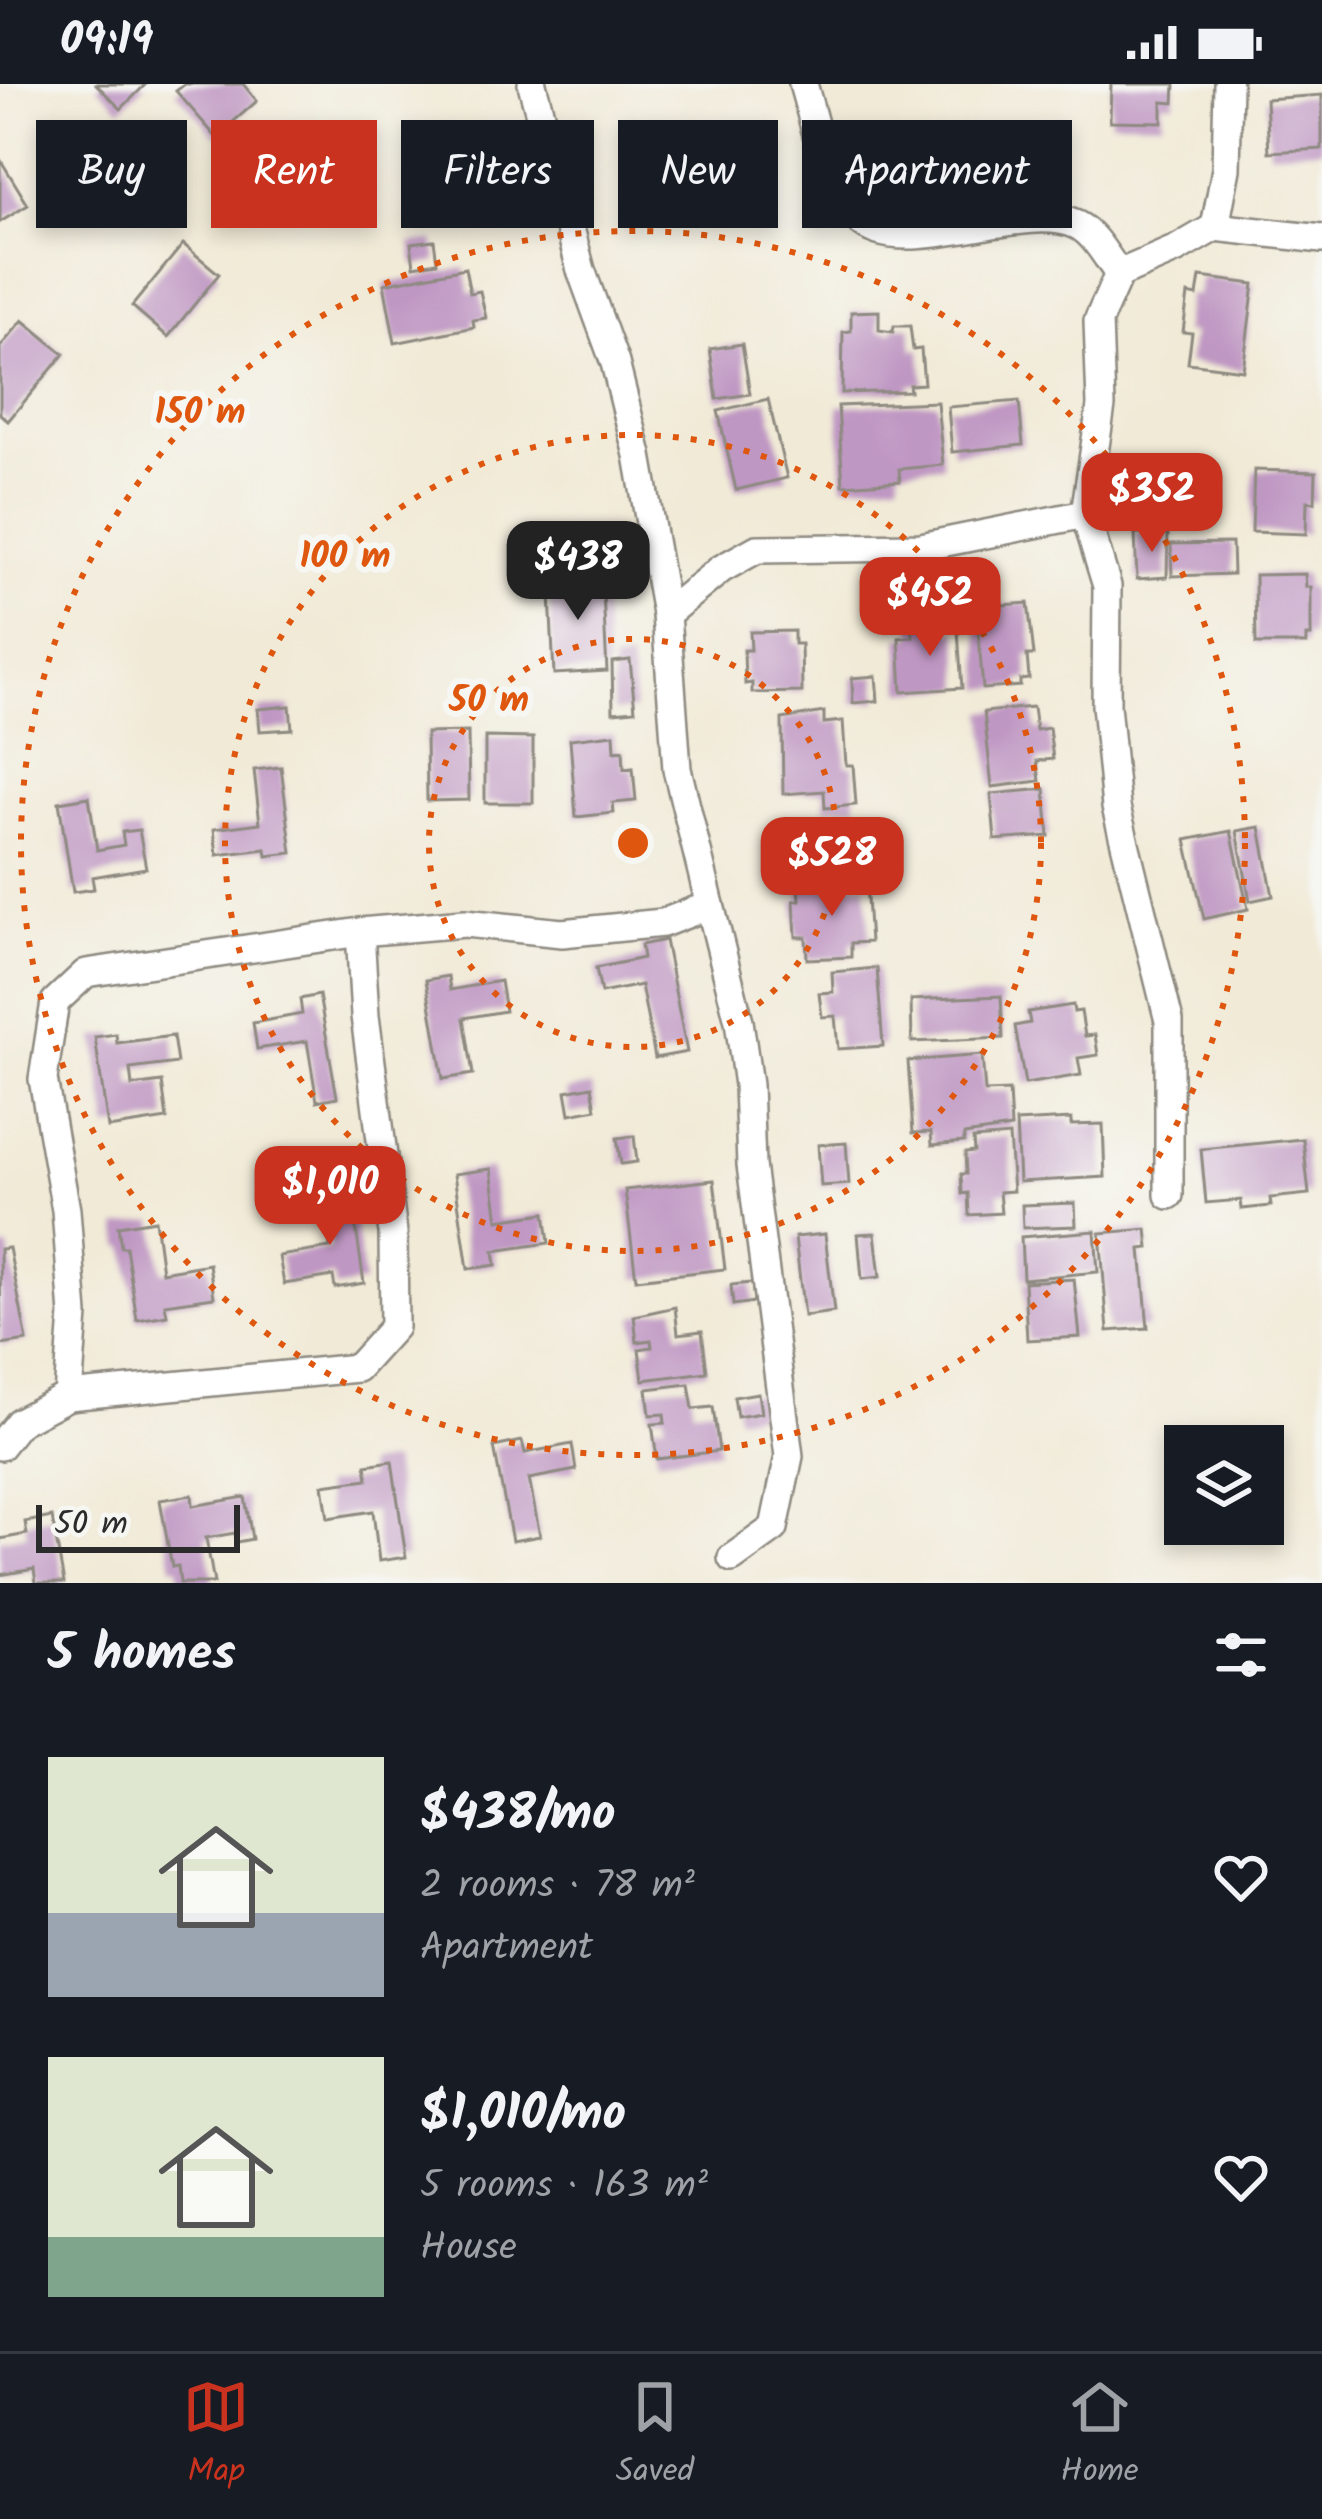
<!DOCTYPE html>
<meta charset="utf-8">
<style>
body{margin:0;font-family:Kalam,sans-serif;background:#20242c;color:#f1f3f6;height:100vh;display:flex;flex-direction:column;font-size:45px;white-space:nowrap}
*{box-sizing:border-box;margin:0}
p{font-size:39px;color:#9ea1a6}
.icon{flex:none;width:66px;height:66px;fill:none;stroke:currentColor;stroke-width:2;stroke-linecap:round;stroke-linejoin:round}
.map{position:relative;height:1499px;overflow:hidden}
.side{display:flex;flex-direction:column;background:#171b24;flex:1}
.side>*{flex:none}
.top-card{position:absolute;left:36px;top:36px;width:1251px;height:108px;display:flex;gap:24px}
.buttons{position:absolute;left:1164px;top:1341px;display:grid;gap:24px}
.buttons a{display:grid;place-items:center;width:120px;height:120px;border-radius:0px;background:#171b24;box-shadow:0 6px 18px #0003;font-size:60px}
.scale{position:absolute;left:36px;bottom:30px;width:204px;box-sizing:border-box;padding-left:12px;border:6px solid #2b2b2b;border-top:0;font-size:33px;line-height:42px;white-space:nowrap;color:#2b2b2b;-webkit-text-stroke:9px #f6f6f2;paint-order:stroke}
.price{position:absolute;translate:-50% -102px;padding:0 27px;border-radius:24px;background:#c8321e;color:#fff;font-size:39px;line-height:78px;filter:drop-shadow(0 3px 6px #0008)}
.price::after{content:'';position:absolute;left:50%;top:72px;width:36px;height:27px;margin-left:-18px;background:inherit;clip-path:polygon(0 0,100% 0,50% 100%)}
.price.current{background:#222;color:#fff}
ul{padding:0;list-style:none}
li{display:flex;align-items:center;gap:36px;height:300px;padding:0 48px}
li span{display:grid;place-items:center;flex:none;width:336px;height:240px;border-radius:0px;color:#555}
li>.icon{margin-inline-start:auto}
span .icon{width:144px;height:144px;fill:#fffc;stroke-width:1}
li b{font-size:51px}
h2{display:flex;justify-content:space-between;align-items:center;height:144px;padding:0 48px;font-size:51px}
.chip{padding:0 42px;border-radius:0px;background:#171b24;box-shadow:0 6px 18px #0003;font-size:42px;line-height:108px}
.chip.current{background:#c8321e;color:#fff}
.status{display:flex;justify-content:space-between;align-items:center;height:84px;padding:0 60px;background:#171b24;direction:ltr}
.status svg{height:33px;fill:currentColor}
.tabs{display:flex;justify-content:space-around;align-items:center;height:168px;border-top:3px solid #363941;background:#171b24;font-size:33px;color:#9ea1a6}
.tabs a{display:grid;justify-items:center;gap:6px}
.tabs .current{color:#c8321e}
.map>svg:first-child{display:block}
.building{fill:#bf97c3}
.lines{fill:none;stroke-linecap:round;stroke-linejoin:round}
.minor-casing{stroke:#8e8a81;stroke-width:32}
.minor{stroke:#fff;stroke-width:27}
.ring{fill:none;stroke:#df570e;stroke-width:6;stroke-dasharray:6 12}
.centre{fill:#df570e;stroke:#f6f6f2;stroke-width:6}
.ring-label{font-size:36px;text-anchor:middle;font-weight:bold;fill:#df570e;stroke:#f6f6f2;stroke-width:12;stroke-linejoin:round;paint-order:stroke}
</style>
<div class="status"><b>09:19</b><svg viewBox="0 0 49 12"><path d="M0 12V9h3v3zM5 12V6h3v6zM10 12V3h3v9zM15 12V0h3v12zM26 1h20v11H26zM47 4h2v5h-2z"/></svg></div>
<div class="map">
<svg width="1322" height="1499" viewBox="0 0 1322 1499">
<rect width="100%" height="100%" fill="#f6f6f2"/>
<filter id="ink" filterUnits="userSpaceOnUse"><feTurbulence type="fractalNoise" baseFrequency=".00833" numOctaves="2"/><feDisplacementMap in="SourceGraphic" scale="24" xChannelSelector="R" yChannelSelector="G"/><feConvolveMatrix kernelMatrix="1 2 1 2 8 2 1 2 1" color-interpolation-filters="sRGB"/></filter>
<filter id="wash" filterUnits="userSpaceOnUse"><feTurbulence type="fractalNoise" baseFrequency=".004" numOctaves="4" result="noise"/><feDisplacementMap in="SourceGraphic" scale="48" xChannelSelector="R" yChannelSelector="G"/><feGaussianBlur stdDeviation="2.7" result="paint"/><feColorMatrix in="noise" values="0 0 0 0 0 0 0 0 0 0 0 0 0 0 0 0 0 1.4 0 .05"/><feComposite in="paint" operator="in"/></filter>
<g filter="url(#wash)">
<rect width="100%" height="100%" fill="#f1ead7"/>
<g id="blocks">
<g class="building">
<path d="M96 0H146L121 25Z"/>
<path d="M185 0H243L257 17 216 53 176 7Z"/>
<path d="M1111 0H1175L1174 19 1162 18V38L1110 37Z"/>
<path d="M1322 11V65L1269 68 1266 15Z"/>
<path d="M0 75 28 121 0 138Z"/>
<path d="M434 156 437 178 414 182 411 159Z"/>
<path d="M183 160 219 190 168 253 132 222Z"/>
<path d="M465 184 470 209 480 207 486 234 473 236 474 243 395 259 384 200Z"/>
<path d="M1200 193 1254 200 1243 286 1188 279 1192 249 1183 248 1188 210 1197 212Z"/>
<path d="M879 227V246L893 248 894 242H910L913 266 921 265 924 300 909 301 910 307 842 309 843 248 851 247V228Z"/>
<path d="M23 236 64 270 8 337 0 330V263Z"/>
<path d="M742 260 750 310 717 315 710 265Z"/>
<path d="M768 315 787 394 736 406 718 327Z"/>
<path d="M1019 317 1023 361 952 368 948 323Z"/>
<path d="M937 318 943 381 899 385 900 397 843 401 838 322Z"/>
<path d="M1254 386 1316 388 1315 418 1307 417 1306 450 1252 448Z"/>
<path d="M1168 449 1167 493 1137 495 1135 450Z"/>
<path d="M1232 459 1233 490 1172 492 1171 460Z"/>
<path d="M602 489 607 587 554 590 549 492Z"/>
<path d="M1305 490 1306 503H1311V552H1306V560H1256L1255 491Z"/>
<path d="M1028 519 1034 571H1027L1029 595 1020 596V602L983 605 976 523Z"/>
<path d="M940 537 941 548 958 547 962 604 902 608 899 554 913 553 912 539Z"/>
<path d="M794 547V560H801L802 608 752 609V599L745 600 744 566H751L750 548Z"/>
<path d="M630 576 635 626 613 628 612 578Z"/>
<path d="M876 592 878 617 853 619 852 594Z"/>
<path d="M290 622 292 645 260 647 258 625Z"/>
<path d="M1033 623 1036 646 1049 644 1053 675 1037 677 1040 697 992 703 984 628Z"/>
<path d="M824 628V639L843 637 846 681H853L856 721 825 724 824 707 783 710 782 635Z"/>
<path d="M468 648 469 716 427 717 426 649Z"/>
<path d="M614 650 615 667 623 666 624 685 633 684 636 717 613 719 614 729 576 733 570 655Z"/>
<path d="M485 653 533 654V719H485Z"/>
<path d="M281 683 292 769 267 772 266 765 217 771 214 745 260 739 254 686Z"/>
<path d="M1045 705 1049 752 995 756 991 710Z"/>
<path d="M89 713 97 766 124 761 122 748 139 746 146 784 92 793 94 805 73 808 59 718Z"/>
<path d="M1260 743 1273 812 1250 817 1237 747Z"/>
<path d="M1231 747 1248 825 1204 835 1186 756Z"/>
<path d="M866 800 870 858 851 859V873L807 875 806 853H796L794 817 800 816 799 803Z"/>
<path d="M665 856 687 968 655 974 641 901 601 909 596 884 643 874 641 861Z"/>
<path d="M877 884 883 962 838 965 835 932 822 933 819 909 833 908 832 888Z"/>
<path d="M448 892 450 906 500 897 505 927 464 934 473 990 443 995 426 896Z"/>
<path d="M319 911 337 1013 317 1017 307 957 257 965 253 939 302 930 300 915Z"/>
<path d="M1001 912 1003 954 912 958 911 916Z"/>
<path d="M1073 921 1074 928 1081 927 1085 952 1095 951 1098 971 1078 974 1081 991 1025 1000 1015 942 1030 939 1028 928Z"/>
<path d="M116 950 117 959 173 952 177 979 130 985 132 1002 162 998 167 1035 108 1044 95 953Z"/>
<path d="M982 971 985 1008 1009 1007 1011 1044 964 1051V1058L932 1061 931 1048 913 1049 908 977Z"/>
<path d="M592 1002 596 1025 570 1030 566 1007Z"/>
<path d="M1071 1035V1041L1103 1040 1105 1093 1019 1098 1016 1038Z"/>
<path d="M634 1052 637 1078 621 1080 617 1054Z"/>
<path d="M1009 1052 1013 1107 999 1108 1001 1129 969 1131 968 1109 962 1110 961 1090H966L965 1069 974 1068 973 1055Z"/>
<path d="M1303 1055 1309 1110 1270 1114 1271 1122 1242 1125 1241 1116 1206 1119 1201 1065Z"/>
<path d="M846 1059 849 1100 821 1102 818 1061Z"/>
<path d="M491 1085 498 1136 545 1129 549 1159 494 1167 496 1181 468 1185 454 1090Z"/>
<path d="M714 1096 725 1185 636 1195 625 1106Z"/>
<path d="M350 1104 364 1199 335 1204 333 1192 284 1200 279 1172 330 1164 322 1109Z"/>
<path d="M1075 1119 1076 1142 1023 1144 1022 1121Z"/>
<path d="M155 1136 162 1188 209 1180 214 1213 165 1220 167 1231 137 1236 126 1163H121L118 1142Z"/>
<path d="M1147 1145 1149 1164 1141 1165 1148 1244 1108 1247 1100 1149Z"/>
<path d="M1095 1147 1098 1188 1023 1195 1021 1153Z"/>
<path d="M875 1149 880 1193 862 1195 858 1150Z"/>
<path d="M825 1150 834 1228 804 1232 795 1153Z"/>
<path d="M9 1164 27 1257 1 1261 0 1165Z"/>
<path d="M1074 1195 1080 1253 1027 1256 1024 1198Z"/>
<path d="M752 1199 754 1218 733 1221 731 1201Z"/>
<path d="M675 1223 678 1250 702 1247 707 1288 643 1296 639 1265 652 1263 651 1256 637 1258 634 1232Z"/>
<path d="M689 1300 693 1325 713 1323 719 1367 657 1375 652 1340 665 1339 664 1330 650 1331 647 1305Z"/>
<path d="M758 1309 761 1329 737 1333 734 1313Z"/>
<path d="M522 1357 525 1369 572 1360 576 1386 529 1395 540 1452 512 1457 494 1363Z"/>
<path d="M392 1377 406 1473 379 1477 373 1427 328 1434 323 1401 368 1395 366 1381Z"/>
<path d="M192 1411 193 1422 245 1413 252 1455 237 1458 235 1449 206 1454 214 1499H180L178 1482 172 1483 160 1416Z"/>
<path d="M52 1433 64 1499H36L34 1485 0 1491V1455L27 1450 25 1438Z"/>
</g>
</g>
</g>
<g filter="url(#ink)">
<use href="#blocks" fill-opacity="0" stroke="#8e8a81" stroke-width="3"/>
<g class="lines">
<defs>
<g id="minor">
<path d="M803 0C816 43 826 104 859 136 902 178 1024 116 1077 141 1095 150 1107 174 1119 190"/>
<path d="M1215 143 1226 85 1228 0"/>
<path d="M666 530 721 485 757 465 921 463 1085 430"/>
<path d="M710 821 739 937 748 1001 751 1081 789 1372 774 1444 732 1474"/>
<path d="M1169 1111V937L1116 723 1106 621 1107 502 1085 430 1101 322 1098 237 1119 190 1177 165 1215 143 1322 155"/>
<path d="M68 1312 357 1284 394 1243 393 1149 365 932 360 848"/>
<path d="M0 1362 19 1338 68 1312 74 1231 66 1126 43 995 55 918 86 889 360 848 465 839 562 849 663 839 710 821 677 685 666 530 638 371 615 279 581 186 532 0"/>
</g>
</defs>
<use href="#minor" class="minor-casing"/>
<use href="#minor" class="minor"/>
</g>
</g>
<g class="ring">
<circle cx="633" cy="759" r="204"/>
<circle cx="633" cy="759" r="408"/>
<circle cx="633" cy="759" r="612"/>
</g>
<circle cx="633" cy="759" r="18" class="centre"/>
<g class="ring-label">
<text x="200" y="339">150 m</text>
<text x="345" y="483">100 m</text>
<text x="489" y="627">50 m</text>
</g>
</svg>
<div class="buttons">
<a><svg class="icon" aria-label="layers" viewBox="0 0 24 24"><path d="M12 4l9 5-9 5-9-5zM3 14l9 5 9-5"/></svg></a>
</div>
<div class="scale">50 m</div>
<b class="price" style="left:1152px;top:471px">$352</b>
<b class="price current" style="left:578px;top:539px">$438</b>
<b class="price" style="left:930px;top:575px">$452</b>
<b class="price" style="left:832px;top:835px">$528</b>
<b class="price" style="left:330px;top:1164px">$1,010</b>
<div class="top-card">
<a class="chip">Buy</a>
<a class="chip current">Rent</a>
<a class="chip">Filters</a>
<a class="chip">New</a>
<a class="chip">Apartment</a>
</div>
</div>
<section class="side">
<h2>5 homes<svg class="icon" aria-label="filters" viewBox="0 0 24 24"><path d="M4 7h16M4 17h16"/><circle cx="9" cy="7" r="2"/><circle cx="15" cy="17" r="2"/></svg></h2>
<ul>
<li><span style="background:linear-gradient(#dfe7d0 65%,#9aa5b1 0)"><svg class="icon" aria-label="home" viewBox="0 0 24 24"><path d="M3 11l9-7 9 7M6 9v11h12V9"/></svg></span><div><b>$438/mo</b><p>2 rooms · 78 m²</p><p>Apartment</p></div><svg class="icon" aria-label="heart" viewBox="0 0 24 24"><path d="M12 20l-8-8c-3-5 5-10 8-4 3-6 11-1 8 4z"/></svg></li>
<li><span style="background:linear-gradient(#dfe7d0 75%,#7fa58c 0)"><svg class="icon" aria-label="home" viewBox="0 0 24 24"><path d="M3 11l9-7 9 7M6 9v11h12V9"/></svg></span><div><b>$1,010/mo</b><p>5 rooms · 163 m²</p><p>House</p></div><svg class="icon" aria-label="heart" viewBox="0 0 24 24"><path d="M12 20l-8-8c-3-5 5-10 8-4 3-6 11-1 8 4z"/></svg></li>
</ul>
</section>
<nav class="tabs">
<a class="current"><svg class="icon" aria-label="map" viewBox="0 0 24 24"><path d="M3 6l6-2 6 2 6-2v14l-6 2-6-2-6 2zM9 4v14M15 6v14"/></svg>Map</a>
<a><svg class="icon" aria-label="saved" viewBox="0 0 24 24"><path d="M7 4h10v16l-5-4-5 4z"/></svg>Saved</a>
<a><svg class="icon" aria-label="home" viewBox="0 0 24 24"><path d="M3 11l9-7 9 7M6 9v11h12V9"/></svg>Home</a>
</nav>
